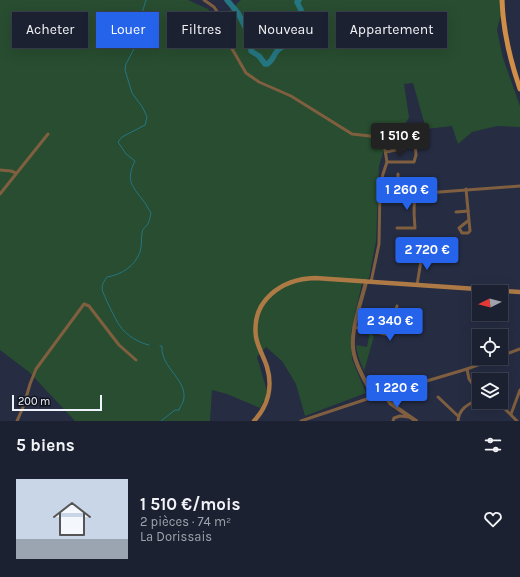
<!DOCTYPE html>
<html lang="fr">
<meta charset="utf-8">
<style>
body{margin:0;font-family:Karla,sans-serif;background:#25293a;color:#f1f3f6;height:100vh;display:flex;flex-direction:column;font-size:15px;white-space:nowrap}
*{box-sizing:border-box;margin:0}
p{font-size:13px;color:#a0a3ac}
.icon{flex:none;width:22px;height:22px;fill:none;stroke:currentColor;stroke-width:2;stroke-linecap:round;stroke-linejoin:round}
.map{position:relative;height:421px;overflow:hidden}
.panel{display:flex;flex-direction:column;background:#1c2132;flex:1}
.panel>*{flex:none}
.banner{position:absolute;left:12px;top:12px;width:496px;height:36px;display:flex;gap:8px}
.needle{width:26px;rotate:264deg}
.buttons{position:absolute;left:472px;top:285px;display:grid;gap:8px}
.buttons a{display:grid;place-items:center;width:36px;height:36px;border-radius:0px;background:#1c2132;box-shadow:0 4px 16px #0002,0 0 0 1px #3a3e4d;font-size:20px}
.scale{position:absolute;left:12px;bottom:10px;width:90px;box-sizing:border-box;padding-left:4px;border:2px solid #eff3fe;border-top:0;font-size:11px;line-height:14px;white-space:nowrap;color:#eff3fe;-webkit-text-stroke:3px #12151f;paint-order:stroke}
.price{position:absolute;translate:-50% -34px;padding:0 9px;border-radius:4px;background:#2563eb;color:#fff;font-size:13px;line-height:26px;filter:drop-shadow(0 1px 2px #0008)}
.price::after{content:'';position:absolute;left:50%;top:24px;width:12px;height:9px;margin-left:-6px;background:inherit;clip-path:polygon(0 0,100% 0,50% 100%)}
.price.current{background:#222;color:#fff}
ul{padding:0;list-style:none}
li{display:flex;align-items:center;gap:12px;height:100px;padding:0 16px}
li span{display:grid;place-items:center;flex:none;width:112px;height:80px;border-radius:0px;color:#555}
li>.icon{margin-inline-start:auto}
span .icon{width:48px;height:48px;fill:#fffc;stroke-width:1}
li b{font-size:17px}
h2{display:flex;justify-content:space-between;align-items:center;height:48px;padding:0 16px;font-size:17px}
.chip{padding:0 14px;border-radius:0px;background:#1c2132;box-shadow:0 4px 16px #0002,0 0 0 1px #3a3e4d;font-size:14px;line-height:36px}
.chip.current{background:#2563eb;color:#fff}
.map>svg:first-child{display:block}
.green{fill:#284d30}
.lines{fill:none;stroke-linecap:round;stroke-linejoin:round}
.stream{stroke:#257783;stroke-width:1}
.river{stroke:#257783;stroke-width:5.5}
.minor{stroke:#7f5f3f;stroke-width:3}
.tertiary{stroke:#7f5f3f;stroke-width:4}
.secondary{stroke:#ad7a46;stroke-width:4.5}
.primary{stroke:#d08e49;stroke-width:5}
</style>
<div class="map">
<svg width="520" height="421" viewBox="0 0 520 421">
<rect width="100%" height="100%" fill="#262c42"/>
<g class="green">
<path d="M0 0H188L208 9 217 22 241 0H505L497 30 503 58 520 106V127L497 126 472 132 458 144 452 126 426 129 413 83 404 84 409 117 399 136 387 139 379 166 376 241 369 278 362 283 351 332 352 359 366 393 305 416 296 384 282 361 266 347 257 357 267 391 265 399 260 408 227 394 212 390 210 421H75L29 372 0 350Z"/>
<path d="M370 332H372V335L374 336 364 371 358 356 356 345 367 347Z"/>
</g>
<g class="lines">
<g class="stream">
<path d="M146 0 139 23V33L136 45 126 64 125 70 132 93 143 108 147 117 145 125 122 137 118 142 126 154 135 161C126 179 131 185 142 199 146 203 148 209 151 213 150 217 149 223 147 225 145 228 142 229 142 233 141 239 142 246 140 252 135 266 121 275 107 277 104 281 102 284 102 289 103 294 116 321 120 326 126 335 139 343 149 345"/>
<path d="M160 346H162C160 368 190 381 183 402 182 404 180 407 179 410H175L161 421"/>
</g>
<path class="river" d="M227 0 238 13 248 33 251 40V51L259 56 265 64H267C273 61 273 56 277 51 284 44 294 43 299 36L295 27 289 22 292 18 301 13V10L297 2 299 0"/>
<g class="minor">
<path d="M204 0 214 7 218 13 231 47 246 73 259 82 291 96 352 134 370 136 381 140 384 144 387 162 383 174 380 187 379 244 371 282"/>
<path d="M386 152 405 148 415 142 416 155 414 162H387"/>
<path d="M0 170 11 171 16 173"/>
<path d="M398 174V193H426L520 186"/>
<path d="M466 189 470 231 468 233H462L459 228 469 220"/>
<path d="M398 193V199L415 200"/>
<path d="M0 194 48 134"/>
<path d="M456 212 468 211"/>
<path d="M397 228H415C414 212 409 179 435 191"/>
<path d="M417 285 422 255"/>
<path d="M354 327 389 335 397 306"/>
<path d="M501 356 520 349"/>
<path d="M467 369 469 379 479 393"/>
<path d="M490 380 492 378"/>
<path d="M438 397 458 416"/>
<path d="M490 402 505 409 517 421"/>
<path d="M511 414 520 390"/>
<path d="M17 421 24 405 30 384 36 369 84 304 89 306 119 345 136 360"/>
<path d="M301 421 373 397 467 369 496 358"/>
<path d="M393 421 394 418 400 416 409 417"/>
<path d="M458 421C459 408 469 404 479 399"/>
</g>
<g class="tertiary">
<path d="M366 282C361 303 349 333 354 354 357 369 367 383 373 397"/>
<path d="M384 394 390 403 416 421"/>
</g>
<path class="secondary" d="M254 421C268 406 273 387 267 367 264 357 258 348 256 337 251 300 282 279 315 278L520 292"/>
<path class="primary" d="M502 0C503 31 510 60 520 89"/>
</g>
</svg>
<div class="buttons">
<a><svg class="needle" viewBox="-14 -14 28 28"><path d="M0-13l5 13h-10z" fill="#e53935"/><path d="M0 13l5-13h-10z" fill="#a0a3ac"/></svg></a>
<a><svg class="icon" aria-label="locate" viewBox="0 0 24 24"><circle cx="12" cy="12" r="6"/><path d="M12 2v4M12 18v4M2 12h4M18 12h4"/></svg></a>
<a><svg class="icon" aria-label="layers" viewBox="0 0 24 24"><path d="M12 4l9 5-9 5-9-5zM3 14l9 5 9-5"/></svg></a>
</div>
<div class="scale">200 m</div>
<b class="price current" style="left:400px;top:157px">1 510 €</b>
<b class="price" style="left:407px;top:211px">1 260 €</b>
<b class="price" style="left:427px;top:271px">2 720 €</b>
<b class="price" style="left:390px;top:342px">2 340 €</b>
<b class="price" style="left:397px;top:409px">1 220 €</b>
<div class="banner">
<a class="chip">Acheter</a>
<a class="chip current">Louer</a>
<a class="chip">Filtres</a>
<a class="chip">Nouveau</a>
<a class="chip">Appartement</a>
</div>
</div>
<section class="panel">
<h2>5 biens<svg class="icon" aria-label="filters" viewBox="0 0 24 24"><path d="M4 7h16M4 17h16"/><circle cx="9" cy="7" r="2"/><circle cx="15" cy="17" r="2"/></svg></h2>
<ul>
<li><span style="background:linear-gradient(#c9d6e8 75%,#9aa5b1 0)"><svg class="icon" aria-label="home" viewBox="0 0 24 24"><path d="M3 11l9-7 9 7M6 9v11h12V9"/></svg></span><div><b>1 510 €/mois</b><p>2 pièces · 74 m²</p><p>La Dorissais</p></div><svg class="icon" aria-label="heart" viewBox="0 0 24 24"><path d="M12 20l-8-8c-3-5 5-10 8-4 3-6 11-1 8 4z"/></svg></li>
</ul>
</section>
